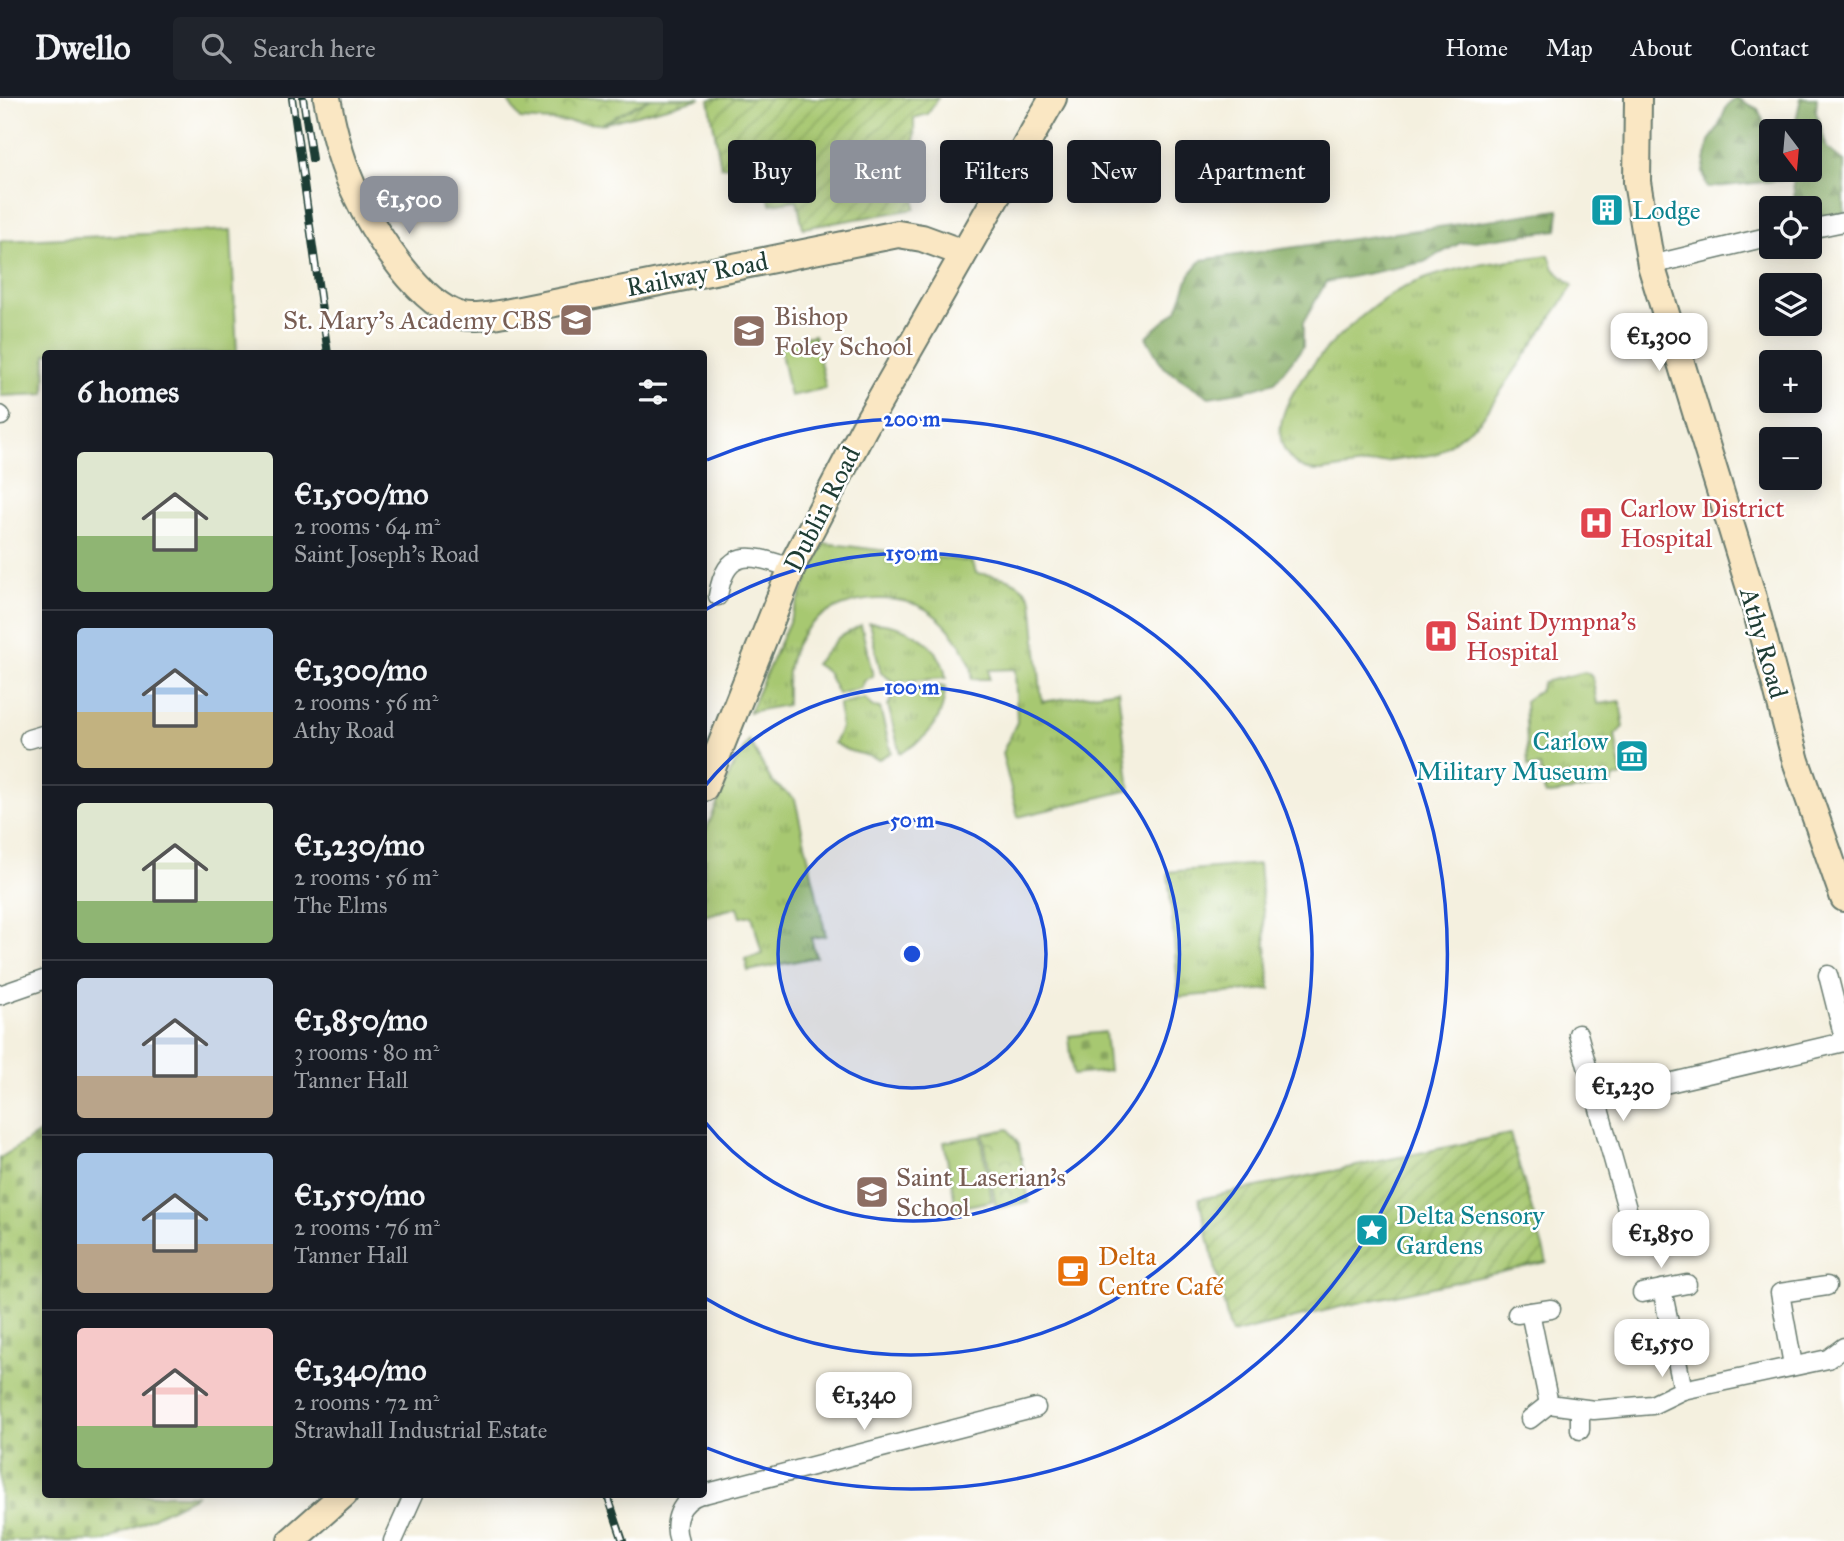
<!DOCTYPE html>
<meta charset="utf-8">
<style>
body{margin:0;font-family:"IM FELL Great Primer",serif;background:#20242c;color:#f1f3f6;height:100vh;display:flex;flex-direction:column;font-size:26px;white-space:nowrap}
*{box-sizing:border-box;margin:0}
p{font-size:23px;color:#9ea1a6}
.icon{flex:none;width:38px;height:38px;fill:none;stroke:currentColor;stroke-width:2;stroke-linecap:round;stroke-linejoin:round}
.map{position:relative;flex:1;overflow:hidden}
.details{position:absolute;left:42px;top:252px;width:665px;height:1148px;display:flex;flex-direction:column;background:#171b24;border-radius:7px;box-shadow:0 4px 18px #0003}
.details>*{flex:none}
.guide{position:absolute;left:728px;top:42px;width:665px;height:63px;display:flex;gap:14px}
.needle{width:46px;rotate:164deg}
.buttons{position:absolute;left:1759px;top:21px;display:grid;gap:14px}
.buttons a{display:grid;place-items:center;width:63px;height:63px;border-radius:7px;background:#171b24;box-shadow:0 4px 18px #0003;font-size:35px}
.price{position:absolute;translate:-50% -60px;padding:0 16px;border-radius:14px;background:#fff;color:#222;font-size:23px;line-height:46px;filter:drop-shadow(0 2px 4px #0008)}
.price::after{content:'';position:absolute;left:50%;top:42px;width:21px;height:16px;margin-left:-10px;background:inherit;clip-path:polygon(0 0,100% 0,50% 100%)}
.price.selected{background:#8c9099;color:#fff}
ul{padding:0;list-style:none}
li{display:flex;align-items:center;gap:21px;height:175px;padding:0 35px}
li+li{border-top:2px solid #363941}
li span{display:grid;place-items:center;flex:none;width:196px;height:140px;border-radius:7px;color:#555}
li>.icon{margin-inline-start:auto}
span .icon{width:84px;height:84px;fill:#fffc;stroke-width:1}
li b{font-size:30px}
h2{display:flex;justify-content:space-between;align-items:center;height:84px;padding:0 35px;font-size:30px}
.pill{padding:0 24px;border-radius:7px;background:#171b24;box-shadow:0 4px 18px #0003;font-size:24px;line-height:63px}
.pill.selected{background:#8c9099;color:#fff}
header{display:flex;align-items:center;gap:42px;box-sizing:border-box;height:98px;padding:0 35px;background:#171b24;border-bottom:2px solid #363941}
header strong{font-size:33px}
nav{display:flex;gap:38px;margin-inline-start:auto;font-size:24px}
.search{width:490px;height:63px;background:#20242c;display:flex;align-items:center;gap:18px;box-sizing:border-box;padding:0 24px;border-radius:7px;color:#9ea1a6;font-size:26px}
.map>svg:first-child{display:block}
.grass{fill:url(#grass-tufts);stroke:#638252;stroke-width:2}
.forest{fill:url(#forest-firs);stroke:#52744c;stroke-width:2}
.cemetery{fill:url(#cemetery-stones);stroke:#638252;stroke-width:2}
.park{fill:url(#park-crowns);stroke:#638252;stroke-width:2}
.garden{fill:url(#garden-furrows);stroke:#638252;stroke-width:2}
.pitch{fill:#a7c871;stroke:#638252;stroke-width:2}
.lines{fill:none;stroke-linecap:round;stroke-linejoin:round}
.street-casing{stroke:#6a7c70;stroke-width:21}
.secondary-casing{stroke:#6a7c70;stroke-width:30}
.street{stroke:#fff;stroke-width:18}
.secondary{stroke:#fae7c3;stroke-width:26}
.rail-casing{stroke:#1f3d34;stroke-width:8}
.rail{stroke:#fff;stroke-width:5;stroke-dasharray:16;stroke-linecap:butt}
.ring{fill:none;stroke:#1d4ed8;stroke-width:3.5}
.labels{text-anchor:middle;stroke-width:5;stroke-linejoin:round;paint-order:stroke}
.culture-label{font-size:26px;fill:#0d838f;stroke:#fff;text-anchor:start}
.street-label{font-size:26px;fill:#1f3d34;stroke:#fff}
.education-label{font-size:26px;fill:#785e54;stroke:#fff;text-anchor:start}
.health-label{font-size:26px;fill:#be3a42;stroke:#fff;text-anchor:start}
.food-label{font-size:26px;fill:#c56008;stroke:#fff;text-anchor:start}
.centre{fill:#1d4ed8;stroke:#fff;stroke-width:3.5}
.ring-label{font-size:21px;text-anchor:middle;font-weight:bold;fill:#1d4ed8;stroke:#fff;stroke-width:5;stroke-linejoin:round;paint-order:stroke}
</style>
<header>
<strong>Dwello</strong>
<div class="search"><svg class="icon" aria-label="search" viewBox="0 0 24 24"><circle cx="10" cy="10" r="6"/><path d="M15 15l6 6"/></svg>Search here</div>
<nav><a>Home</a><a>Map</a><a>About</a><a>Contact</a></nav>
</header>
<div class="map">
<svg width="1844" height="1443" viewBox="0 0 1844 1443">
<defs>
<pattern id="grass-tufts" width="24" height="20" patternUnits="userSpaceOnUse" patternTransform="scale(1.75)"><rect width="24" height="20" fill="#a7c871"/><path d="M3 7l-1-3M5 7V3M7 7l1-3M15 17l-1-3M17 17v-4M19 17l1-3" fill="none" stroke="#87a45e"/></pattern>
<pattern id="forest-firs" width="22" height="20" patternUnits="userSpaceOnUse" patternTransform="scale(1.75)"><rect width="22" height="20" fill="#85ac63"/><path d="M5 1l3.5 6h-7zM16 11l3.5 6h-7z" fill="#6c8d52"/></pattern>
<pattern id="cemetery-stones" width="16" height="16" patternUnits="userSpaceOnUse" patternTransform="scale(1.75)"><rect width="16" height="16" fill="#a7c871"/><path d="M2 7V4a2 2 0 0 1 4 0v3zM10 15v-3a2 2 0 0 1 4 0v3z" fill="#87a45e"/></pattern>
<pattern id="park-crowns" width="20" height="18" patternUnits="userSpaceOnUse" patternTransform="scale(1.75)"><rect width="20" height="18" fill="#a7c871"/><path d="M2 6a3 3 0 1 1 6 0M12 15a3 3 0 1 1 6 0" fill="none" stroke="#87a45e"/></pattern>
<pattern id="garden-furrows" width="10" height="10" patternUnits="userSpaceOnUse" patternTransform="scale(1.75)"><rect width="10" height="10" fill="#a7c871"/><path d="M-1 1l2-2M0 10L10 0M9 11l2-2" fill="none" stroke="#87a45e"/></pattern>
</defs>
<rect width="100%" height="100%" fill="#fff"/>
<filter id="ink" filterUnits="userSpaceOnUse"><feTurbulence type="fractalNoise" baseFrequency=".0143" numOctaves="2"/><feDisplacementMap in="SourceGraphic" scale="14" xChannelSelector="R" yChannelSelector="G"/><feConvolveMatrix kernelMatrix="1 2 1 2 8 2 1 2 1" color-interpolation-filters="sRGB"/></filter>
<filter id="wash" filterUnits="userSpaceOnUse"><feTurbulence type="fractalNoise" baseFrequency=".00686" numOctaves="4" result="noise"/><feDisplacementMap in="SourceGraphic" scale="28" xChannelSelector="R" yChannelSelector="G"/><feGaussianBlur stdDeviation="1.57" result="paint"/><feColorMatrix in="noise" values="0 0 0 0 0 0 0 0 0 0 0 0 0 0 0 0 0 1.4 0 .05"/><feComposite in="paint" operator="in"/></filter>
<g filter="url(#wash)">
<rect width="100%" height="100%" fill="#f4f0df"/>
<g class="grass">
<path d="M1549 157 1554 171 1573 188 1481 322 1437 356 1322 373C1305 373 1297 370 1287 356 1253 307 1360 213 1399 192 1445 168 1498 164 1549 157Z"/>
<path d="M824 445 973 464 976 475C1000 479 1020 479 1032 502L1042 604 1118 592 1130 692 1018 719 1002 655 1017 624 1015 571 989 572V581H972C974 568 966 557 960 546 949 529 931 510 911 505 868 493 810 508 793 554 786 571 787 589 787 607L749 614Z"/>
<path d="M869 525C903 525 941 543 946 580L894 584 881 575Z"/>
<path d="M861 527 873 578 865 582 861 590 838 596 827 574 815 566 838 540Z"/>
<path d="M1585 574 1592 578 1597 606 1620 603 1624 629 1615 637 1622 678 1612 681 1611 687 1545 697 1540 668 1528 669 1525 603 1539 593 1543 584Z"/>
<path d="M945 588C945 620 929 641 900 655L888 607 897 591Z"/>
<path d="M864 600 873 609 880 610 891 654 879 661 847 652 834 645 841 630 839 606Z"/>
<path d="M749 642 772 684 795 701 826 838 811 840 816 859 748 873 745 861 762 856 752 817 741 819 738 809 704 818V737L731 673Z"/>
<path d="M1259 766 1270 891 1179 899 1168 774Z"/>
</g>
<g class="forest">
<path d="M1736 0 1758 11 1768 34H1771V72H1810V33H1775L1794 31 1801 0H1817L1816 14 1827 50 1844 64V115L1810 120V110H1795L1793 81 1707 90 1703 74 1709 43 1717 32 1727 8Z"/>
<path d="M1559 112 1557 132 1460 145 1424 164 1326 184 1303 225V249L1275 284 1245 293 1209 299 1163 269 1146 239 1177 212 1190 176 1202 162Z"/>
</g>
<g class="cemetery">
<path d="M1105 934 1109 973 1073 977 1069 938Z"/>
<path d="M45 1032 46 1396 197 1397 106 1443H0V1060Z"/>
</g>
<g class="park">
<path d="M506 0H650L602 26 520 21Z"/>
<path d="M1008 1031 1019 1047 1029 1104 996 1110 983 1036Z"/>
</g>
<g class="garden">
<path d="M650 0H701L602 26Z"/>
<path d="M715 0H938L928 16 914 20 915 111 803 130 797 102 770 106 762 63 721 69 709 2Z"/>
<path d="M1510 1036 1547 1164 1340 1209 1231 1236 1199 1101Z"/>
</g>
<g class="pitch">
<path d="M231 132 237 255 46 256 45 296 1 298 0 143Z"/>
<path d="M814 237 826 290 790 298 779 245Z"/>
<path d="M981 1038 992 1103 956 1110 944 1044Z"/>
</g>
</g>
<g filter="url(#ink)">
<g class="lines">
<defs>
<g id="street">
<path d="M1810 131 1844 124"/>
<path d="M1651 167 1771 138"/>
<path d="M0 317 1 318"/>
<path d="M718 498C726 446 753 458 792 470"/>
<path d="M29 641 46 636"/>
<path d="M1828 877 1844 940"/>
<path d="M0 897 46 881"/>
<path d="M1578 936 1631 1125"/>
<path d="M1596 1002 1844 944"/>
<path d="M1662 1191 1683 1292"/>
<path d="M1642 1195 1687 1186"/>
<path d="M1530 1214 1549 1306 1594 1312 1652 1307 1683 1292 1828 1261 1844 1249"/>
<path d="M1517 1216 1551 1211"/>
<path d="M1793 1267 1780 1195 1827 1188"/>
<path d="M1530 1321 1549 1306"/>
<path d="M1580 1332V1311"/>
<path d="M704 1396 1036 1310"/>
<path d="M393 1443 414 1396"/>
<path d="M679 1443C672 1423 680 1403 701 1396"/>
</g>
<g id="secondary">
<path d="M327 0C333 32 342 68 357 98 374 135 421 208 462 218 476 221 491 217 505 215L898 136 922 140 963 155"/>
<path d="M1638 0 1637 84 1651 167 1753 500 1796 663 1844 800"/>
<path d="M704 690 795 462 864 330 1053 0"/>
<path d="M291 1443 344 1396"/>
</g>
</defs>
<use href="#street" class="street-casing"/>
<use href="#secondary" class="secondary-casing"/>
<use href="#street" class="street"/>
<use href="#secondary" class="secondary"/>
<defs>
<g id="rail">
<path d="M292 0 328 256"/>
<path d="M303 0 312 61"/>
<path d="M607 1396 623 1443"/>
</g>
</defs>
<use href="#rail" class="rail-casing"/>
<use href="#rail" class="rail"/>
</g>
</g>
<circle cx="912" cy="856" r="134" fill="#1d4ed8" fill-opacity=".12"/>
<g class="ring">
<circle cx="912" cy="856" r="134"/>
<path d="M705 688A267 267 0 1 1 705 1024"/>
<path d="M705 512A401 401 0 1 1 705 1200"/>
<path d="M707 362A535 535 0 1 1 707 1350"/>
</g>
<defs>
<symbol id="building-square" viewBox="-11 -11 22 22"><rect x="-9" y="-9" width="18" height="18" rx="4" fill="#0f9aa8" stroke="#fff"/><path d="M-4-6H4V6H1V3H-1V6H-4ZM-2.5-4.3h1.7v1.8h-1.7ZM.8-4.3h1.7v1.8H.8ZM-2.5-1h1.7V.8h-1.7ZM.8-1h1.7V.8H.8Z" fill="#fff"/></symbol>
<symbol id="school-square" viewBox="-11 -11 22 22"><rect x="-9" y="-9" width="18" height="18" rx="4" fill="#8d6e63" stroke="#fff"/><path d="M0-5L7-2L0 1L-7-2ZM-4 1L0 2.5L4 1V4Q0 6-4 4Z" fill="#fff"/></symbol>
<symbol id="hospital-square" viewBox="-11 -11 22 22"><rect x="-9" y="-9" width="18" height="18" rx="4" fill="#e0444e" stroke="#fff"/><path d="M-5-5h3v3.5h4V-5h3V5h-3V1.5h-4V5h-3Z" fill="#fff"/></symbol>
<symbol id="museum-square" viewBox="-11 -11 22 22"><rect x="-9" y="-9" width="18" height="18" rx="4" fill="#0f9aa8" stroke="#fff"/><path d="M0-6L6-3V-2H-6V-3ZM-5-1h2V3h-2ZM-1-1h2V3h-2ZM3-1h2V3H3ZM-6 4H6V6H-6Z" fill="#fff"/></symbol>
<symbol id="sight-square" viewBox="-11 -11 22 22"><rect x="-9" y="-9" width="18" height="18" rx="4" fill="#0f9aa8" stroke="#fff"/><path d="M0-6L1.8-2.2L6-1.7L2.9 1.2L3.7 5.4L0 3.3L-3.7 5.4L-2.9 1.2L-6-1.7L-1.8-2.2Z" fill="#fff"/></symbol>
<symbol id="cafe-square" viewBox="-11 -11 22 22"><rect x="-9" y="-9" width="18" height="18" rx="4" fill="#e8710a" stroke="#fff"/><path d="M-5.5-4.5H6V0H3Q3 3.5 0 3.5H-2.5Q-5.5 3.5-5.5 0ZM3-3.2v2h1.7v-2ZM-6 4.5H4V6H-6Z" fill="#fff"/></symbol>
</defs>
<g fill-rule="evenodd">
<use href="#building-square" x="1588" y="93" width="38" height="38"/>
<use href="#school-square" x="557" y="203" width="38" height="38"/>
<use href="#school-square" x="730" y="214" width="38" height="38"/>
<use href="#hospital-square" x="1577" y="406" width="38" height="38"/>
<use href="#hospital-square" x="1422" y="519" width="38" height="38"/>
<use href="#museum-square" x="1613" y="639" width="38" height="38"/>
<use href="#school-square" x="853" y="1075" width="38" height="38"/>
<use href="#sight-square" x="1353" y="1113" width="38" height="38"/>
<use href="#cafe-square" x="1054" y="1154" width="38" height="38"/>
</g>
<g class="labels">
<g class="culture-label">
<text x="1632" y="121">Lodge</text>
<text x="1608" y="652" text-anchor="end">Carlow<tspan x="1608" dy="30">Military Museum</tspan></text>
<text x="1396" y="1126">Delta Sensory<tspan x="1396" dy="30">Gardens</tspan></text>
</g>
<g class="street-label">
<text transform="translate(697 176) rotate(-11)" y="9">Railway Road</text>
<text transform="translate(822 411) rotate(-63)" y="9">Dublin Road</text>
<text transform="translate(1764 545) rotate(74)" y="9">Athy Road</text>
</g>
<g class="education-label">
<text x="774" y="227">Bishop<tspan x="774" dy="30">Foley School</tspan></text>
<text x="552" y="231" text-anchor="end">St. Mary's Academy CBS</text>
<text x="896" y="1088">Saint Laserian's<tspan x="896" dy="30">School</tspan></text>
</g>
<g class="health-label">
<text x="1620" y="419">Carlow District<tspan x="1620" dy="30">Hospital</tspan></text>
<text x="1466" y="532">Saint Dympna's<tspan x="1466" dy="30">Hospital</tspan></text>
</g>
<g class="food-label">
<text x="1098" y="1167">Delta<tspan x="1098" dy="30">Centre Café</tspan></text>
</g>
</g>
<circle cx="912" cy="856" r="10" class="centre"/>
<g class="ring-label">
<text x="912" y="328">200 m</text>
<text x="912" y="462">150 m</text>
<text x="912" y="596">100 m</text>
<text x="912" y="729">50 m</text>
</g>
</svg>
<div class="buttons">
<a><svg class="needle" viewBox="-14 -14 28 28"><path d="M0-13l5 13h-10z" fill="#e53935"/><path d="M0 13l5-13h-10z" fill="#9ea1a6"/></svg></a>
<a><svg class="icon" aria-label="locate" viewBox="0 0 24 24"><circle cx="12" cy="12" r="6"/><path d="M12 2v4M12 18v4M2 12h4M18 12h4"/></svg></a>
<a><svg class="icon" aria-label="layers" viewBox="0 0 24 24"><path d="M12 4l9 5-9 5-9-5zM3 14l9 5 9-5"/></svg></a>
<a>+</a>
<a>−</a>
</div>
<b class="price selected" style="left:409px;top:138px">€1,500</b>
<b class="price" style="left:1659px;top:275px">€1,300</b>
<b class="price" style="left:1623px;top:1025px">€1,230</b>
<b class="price" style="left:1661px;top:1172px">€1,850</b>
<b class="price" style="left:1662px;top:1281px">€1,550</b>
<b class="price" style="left:864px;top:1334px">€1,340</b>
<div class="guide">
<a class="pill">Buy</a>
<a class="pill selected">Rent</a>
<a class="pill">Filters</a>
<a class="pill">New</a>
<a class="pill">Apartment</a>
</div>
<section class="details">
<h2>6 homes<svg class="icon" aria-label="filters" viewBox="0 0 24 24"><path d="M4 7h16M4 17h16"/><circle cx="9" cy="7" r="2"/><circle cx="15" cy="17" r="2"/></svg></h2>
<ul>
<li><span style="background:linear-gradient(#dfe7d0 60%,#8fb573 0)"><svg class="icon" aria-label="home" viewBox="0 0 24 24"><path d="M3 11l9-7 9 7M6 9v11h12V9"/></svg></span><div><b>€1,500/mo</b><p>2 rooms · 64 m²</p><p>Saint Joseph's Road</p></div></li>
<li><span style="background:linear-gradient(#a9c7e8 60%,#c2b280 0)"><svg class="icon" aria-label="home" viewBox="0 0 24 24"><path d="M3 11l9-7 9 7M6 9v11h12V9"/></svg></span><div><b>€1,300/mo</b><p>2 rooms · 56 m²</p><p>Athy Road</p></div></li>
<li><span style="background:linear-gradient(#dfe7d0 70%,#8fb573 0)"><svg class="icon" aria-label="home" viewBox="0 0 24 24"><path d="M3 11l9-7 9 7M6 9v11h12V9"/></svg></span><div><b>€1,230/mo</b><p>2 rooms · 56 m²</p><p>The Elms</p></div></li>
<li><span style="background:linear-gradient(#c9d6e8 70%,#b9a48a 0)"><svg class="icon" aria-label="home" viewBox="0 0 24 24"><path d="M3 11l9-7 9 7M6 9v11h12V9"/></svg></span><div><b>€1,850/mo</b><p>3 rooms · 80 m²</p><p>Tanner Hall</p></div></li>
<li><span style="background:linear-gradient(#a9c7e8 65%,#b9a48a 0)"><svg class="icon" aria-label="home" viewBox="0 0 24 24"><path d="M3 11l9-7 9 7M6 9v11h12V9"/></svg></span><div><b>€1,550/mo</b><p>2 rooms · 76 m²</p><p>Tanner Hall</p></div></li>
<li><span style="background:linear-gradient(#f6c9c9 70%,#8fb573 0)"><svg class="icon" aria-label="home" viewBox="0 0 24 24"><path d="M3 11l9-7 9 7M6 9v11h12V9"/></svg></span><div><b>€1,340/mo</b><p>2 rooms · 72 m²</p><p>Strawhall Industrial Estate</p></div></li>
</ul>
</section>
</div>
